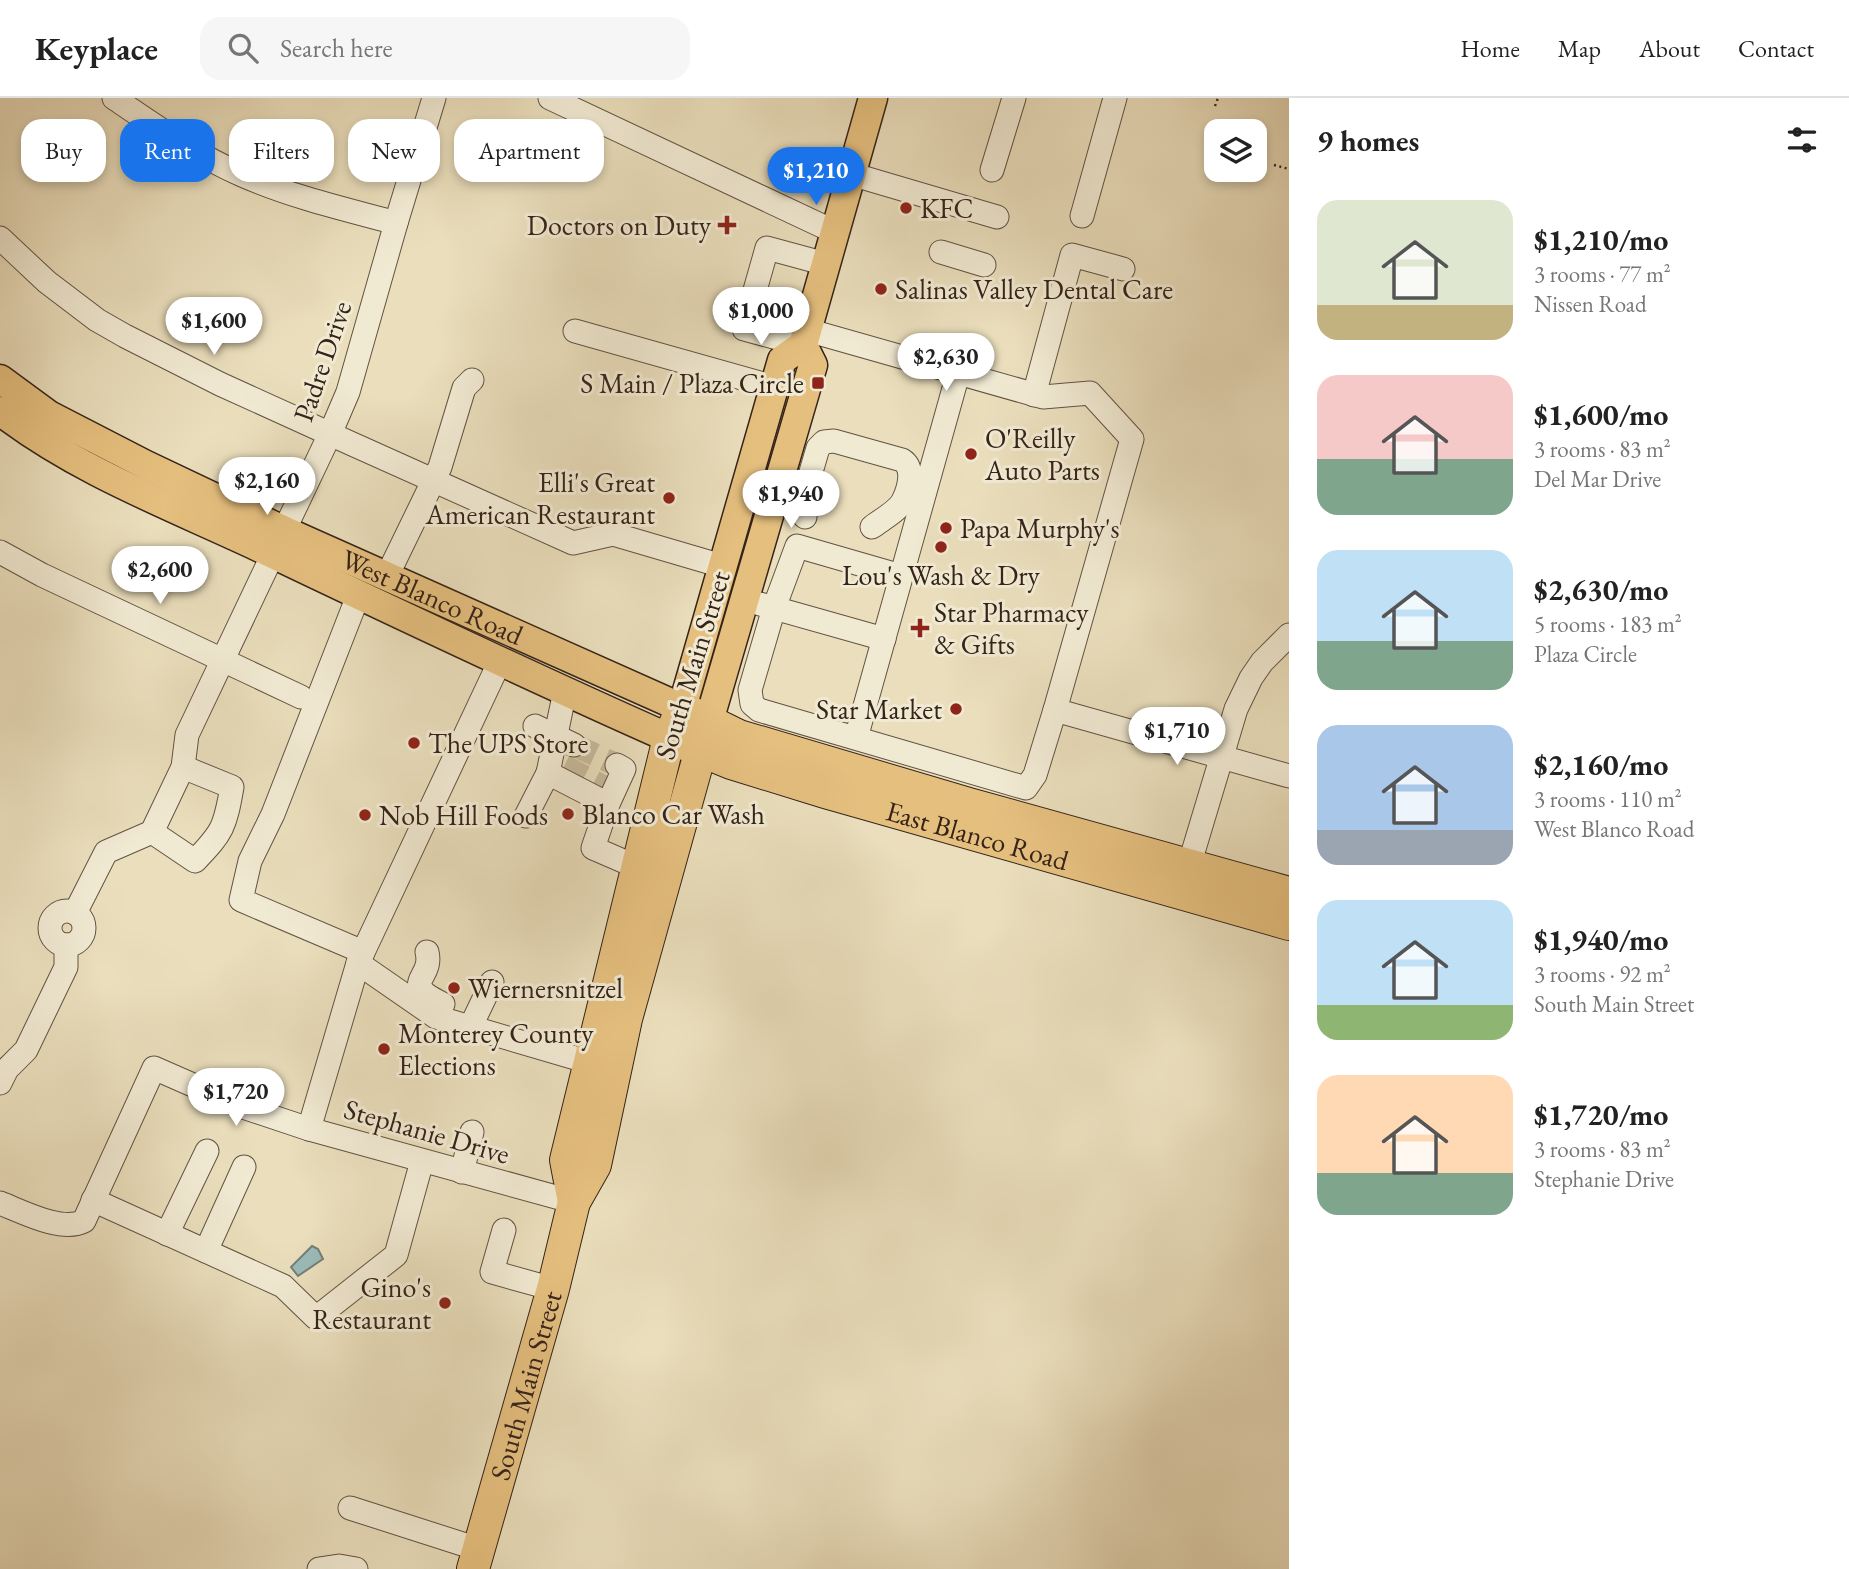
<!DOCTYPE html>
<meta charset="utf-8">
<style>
body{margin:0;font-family:"EB Garamond",serif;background:#f6f6f6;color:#222;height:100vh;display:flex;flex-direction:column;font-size:26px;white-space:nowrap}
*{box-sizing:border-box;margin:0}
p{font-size:23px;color:#767676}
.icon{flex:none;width:38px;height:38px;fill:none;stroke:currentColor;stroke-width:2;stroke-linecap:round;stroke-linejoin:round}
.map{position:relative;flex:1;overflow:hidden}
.details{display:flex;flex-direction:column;background:#fff;width:560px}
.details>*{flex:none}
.hud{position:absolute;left:21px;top:21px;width:665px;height:63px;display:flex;gap:14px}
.tools{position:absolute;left:1204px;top:21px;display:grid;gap:14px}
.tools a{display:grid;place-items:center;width:63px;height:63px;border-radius:14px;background:#fff;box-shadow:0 4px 10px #0003;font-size:35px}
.price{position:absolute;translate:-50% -60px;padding:0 16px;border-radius:24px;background:#fff;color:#222;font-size:23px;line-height:46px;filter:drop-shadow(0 2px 4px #0008)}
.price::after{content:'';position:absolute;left:50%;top:42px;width:21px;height:16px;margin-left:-10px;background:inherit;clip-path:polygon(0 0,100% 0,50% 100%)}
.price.active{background:#1a73e8;color:#fff}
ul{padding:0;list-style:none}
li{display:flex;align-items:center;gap:21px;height:175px;padding:0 28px}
li span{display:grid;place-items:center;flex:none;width:196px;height:140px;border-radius:21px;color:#555}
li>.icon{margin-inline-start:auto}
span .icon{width:84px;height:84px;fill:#fffc;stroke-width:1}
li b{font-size:30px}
h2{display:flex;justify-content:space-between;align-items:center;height:84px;padding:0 28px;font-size:30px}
.tag{padding:0 24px;border-radius:21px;background:#fff;box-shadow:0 4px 10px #0003;font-size:24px;line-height:63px}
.tag.active{background:#1a73e8;color:#fff}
header{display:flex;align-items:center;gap:42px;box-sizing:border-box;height:98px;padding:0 35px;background:#fff;border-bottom:2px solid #e0e0e0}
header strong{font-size:33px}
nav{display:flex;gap:38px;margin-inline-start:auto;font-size:24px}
.search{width:490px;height:63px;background:#f6f6f6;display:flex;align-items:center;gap:18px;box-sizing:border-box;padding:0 24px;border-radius:21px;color:#767676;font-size:26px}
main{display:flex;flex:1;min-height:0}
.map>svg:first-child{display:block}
.water{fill:#9abbb8;stroke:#727e78;stroke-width:2}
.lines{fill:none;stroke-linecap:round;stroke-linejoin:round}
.minor-tunnel{stroke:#c6b99b;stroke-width:23;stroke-dasharray:23 11;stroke-linecap:butt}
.minor-casing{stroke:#625242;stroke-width:25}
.major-casing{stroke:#352319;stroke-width:31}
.highway-casing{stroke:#352319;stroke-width:34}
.path{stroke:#352319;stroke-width:2.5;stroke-dasharray:2 3.5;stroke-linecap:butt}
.minor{stroke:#f1ead3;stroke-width:23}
.major{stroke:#e5bf7e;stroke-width:28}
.highway{stroke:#e5bf7e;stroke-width:32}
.poi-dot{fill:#8f2418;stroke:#f1ead3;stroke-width:2.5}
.labels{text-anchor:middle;stroke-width:6;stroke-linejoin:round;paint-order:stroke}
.poi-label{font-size:28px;fill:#352319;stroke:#f1ead3;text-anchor:start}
.street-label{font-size:28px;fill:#352319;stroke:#f1ead3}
</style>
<header>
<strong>Keyplace</strong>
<div class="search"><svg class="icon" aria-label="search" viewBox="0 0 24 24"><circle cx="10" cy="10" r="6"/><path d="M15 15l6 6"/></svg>Search here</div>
<nav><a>Home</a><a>Map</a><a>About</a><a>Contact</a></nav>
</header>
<main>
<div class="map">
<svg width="1289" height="1471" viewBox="0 0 1289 1471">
<rect width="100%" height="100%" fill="#eadebc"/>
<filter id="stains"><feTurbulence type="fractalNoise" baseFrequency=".00286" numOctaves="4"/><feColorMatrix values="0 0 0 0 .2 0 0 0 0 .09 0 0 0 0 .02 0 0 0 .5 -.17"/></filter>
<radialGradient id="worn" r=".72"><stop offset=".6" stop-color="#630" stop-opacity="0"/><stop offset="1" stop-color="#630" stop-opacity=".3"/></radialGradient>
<path class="water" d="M312 1148 318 1151 323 1161 298 1178 291 1169Z"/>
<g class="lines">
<g class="minor-tunnel">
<path d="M574 647 617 667"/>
<path d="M564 668 606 690"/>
</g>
<defs>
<g id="minor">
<path d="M114 0C155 28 196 57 242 77 292 99 344 111 396 125"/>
<path d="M550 0 835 134"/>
<path d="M992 72 1014 0"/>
<path d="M851 76 997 119"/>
<path d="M1082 118 1115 0"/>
<path d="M0 140 47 184 97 222 125 238 220 286 350 345 573 445 613 436 722 468"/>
<path d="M941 154 984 167"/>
<path d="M807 232 1043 299 1090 295 1132 341 1055 612"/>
<path d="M575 233 774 289"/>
<path d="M803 247 744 231 767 150 826 166"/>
<path d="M1034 297 1072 157 1123 171"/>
<path d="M805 419 801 408 818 350 824 344 834 343 902 362C915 370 909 391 903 403 898 413 881 422 872 429"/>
<path d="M0 454 42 477 301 599"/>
<path d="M387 478 440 369 464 290 472 282"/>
<path d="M901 478 797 448 774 510 750 592 752 606 759 612 1026 690 1035 677 1055 612 1289 678"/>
<path d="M358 498 273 716 250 763 241 802 363 854"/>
<path d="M760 506 884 541"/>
<path d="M535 628 574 647"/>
<path d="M856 640 958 276"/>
<path d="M548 675 565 593"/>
<path d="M608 706 624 671 617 667"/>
<path d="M526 718 548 675 608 706 593 750 637 769"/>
<path d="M152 734 195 763C223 734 225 729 232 689L183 669"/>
<path d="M1185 781 1236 611 1251 580 1262 564 1289 537"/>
<circle cx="67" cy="830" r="17"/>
<path d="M75 815 106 754 152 734 183 669 187 637 330 336 348 294 396 125 434 0"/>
<path d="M427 854C434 882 397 884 443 906"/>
<path d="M358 865 436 919 589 964"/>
<path d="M470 930 492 884"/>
<path d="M0 985 7 971 26 952 66 869V847"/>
<path d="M309 1031 358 865 500 563"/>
<path d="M462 1074 472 1034"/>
<path d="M93 1102 283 1188 316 1220 396 1157 422 1063"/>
<path d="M0 1105C21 1113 62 1135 84 1123L154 970 243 1009 309 1031 574 1104"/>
<path d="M504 1132 492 1174 553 1191"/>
<path d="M167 1136 207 1053"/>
<path d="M206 1153 244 1069"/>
<path d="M350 1410 478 1451"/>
<path d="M319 1471 339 1468 356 1471"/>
</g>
<g id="major">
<path id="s1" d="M0 281 49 317 146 367 285 433 682 610 782 262 803 247 873 0"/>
<path d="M0 313C75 371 166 406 252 446 390 512 529 578 669 640"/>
<path d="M709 623 813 267 803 247"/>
</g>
<g id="highway">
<path id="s2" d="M680 644 731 665 825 694 1289 826"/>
<path d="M574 1104 566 1062 669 640 682 610 739 638 969 706 1289 795"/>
<path id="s3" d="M473 1471 553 1191 574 1104 595 1067 626 921 709 623"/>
</g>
</defs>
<use href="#minor" class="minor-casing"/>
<use href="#major" class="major-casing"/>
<use href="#highway" class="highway-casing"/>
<g class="path">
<path d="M1215 8 1218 0"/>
<path d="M1274 67 1289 71"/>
</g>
<use href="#minor" class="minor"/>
<use href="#major" class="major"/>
<use href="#highway" class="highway"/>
</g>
<g class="poi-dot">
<circle cx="906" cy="110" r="7"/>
<path d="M723.5 116.5h7v7h7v7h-7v7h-7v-7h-7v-7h7z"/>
<circle cx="881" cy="191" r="7"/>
<rect x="811" y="278" width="14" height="14" rx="3.5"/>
<circle cx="971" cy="356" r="7"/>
<circle cx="669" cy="400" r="7"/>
<circle cx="946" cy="430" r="7"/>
<circle cx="941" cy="449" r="7"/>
<path d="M916.5 519.5h7v7h7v7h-7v7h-7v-7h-7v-7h7z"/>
<circle cx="956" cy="611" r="7"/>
<circle cx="414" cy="645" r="7"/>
<circle cx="568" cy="716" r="7"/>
<circle cx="365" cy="717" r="7"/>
<circle cx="454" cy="890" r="7"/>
<circle cx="384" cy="951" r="7"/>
<circle cx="445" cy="1205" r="7"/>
</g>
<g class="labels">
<g class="poi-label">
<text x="920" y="120">KFC</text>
<text x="711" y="137" text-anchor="end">Doctors on Duty</text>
<text x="895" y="201">Salinas Valley Dental Care</text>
<text x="804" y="295" text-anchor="end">S Main / Plaza Circle</text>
<text x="985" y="350">O'Reilly<tspan x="985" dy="32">Auto Parts</tspan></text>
<text x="655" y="394" text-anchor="end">Elli's Great<tspan x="655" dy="32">American Restaurant</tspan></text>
<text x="960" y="440">Papa Murphy's</text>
<text x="941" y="487" text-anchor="middle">Lou's Wash &amp; Dry</text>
<text x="934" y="524">Star Pharmacy<tspan x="934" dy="32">&amp; Gifts</tspan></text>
<text x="942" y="621" text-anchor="end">Star Market</text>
<text x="428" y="655">The UPS Store</text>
<text x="582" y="726">Blanco Car Wash</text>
<text x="379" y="727">Nob Hill Foods</text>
<text x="468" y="900">Wiernersnitzel</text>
<text x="398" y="945">Monterey County<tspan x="398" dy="32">Elections</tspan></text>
<text x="431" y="1199" text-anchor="end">Gino's<tspan x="431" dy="32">Restaurant</tspan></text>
</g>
<g class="street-label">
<text transform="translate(322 263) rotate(-71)" y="10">Padre Drive</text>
<text dy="10" stroke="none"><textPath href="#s1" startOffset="485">West Blanco Road</textPath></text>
<text transform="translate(692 567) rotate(-73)" y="10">South Main Street</text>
<text dy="10" stroke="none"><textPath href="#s2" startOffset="312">East Blanco Road</textPath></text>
<text transform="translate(427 1033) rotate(16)" y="10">Stephanie Drive</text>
<text dy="10" stroke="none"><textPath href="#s3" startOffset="191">South Main Street</textPath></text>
</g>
</g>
<rect width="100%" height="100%" filter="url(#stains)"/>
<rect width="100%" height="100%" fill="url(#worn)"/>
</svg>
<div class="tools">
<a><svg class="icon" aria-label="layers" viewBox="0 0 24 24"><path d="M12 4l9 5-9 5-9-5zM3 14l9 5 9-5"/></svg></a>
</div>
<b class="price active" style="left:816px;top:109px">$1,210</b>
<b class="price" style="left:761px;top:249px">$1,000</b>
<b class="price" style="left:214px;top:259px">$1,600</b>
<b class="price" style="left:946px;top:295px">$2,630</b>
<b class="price" style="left:267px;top:419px">$2,160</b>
<b class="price" style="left:791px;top:432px">$1,940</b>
<b class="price" style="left:160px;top:508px">$2,600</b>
<b class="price" style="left:1177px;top:669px">$1,710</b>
<b class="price" style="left:236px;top:1030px">$1,720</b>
<div class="hud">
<a class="tag">Buy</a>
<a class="tag active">Rent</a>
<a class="tag">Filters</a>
<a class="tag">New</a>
<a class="tag">Apartment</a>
</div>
</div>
<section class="details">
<h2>9 homes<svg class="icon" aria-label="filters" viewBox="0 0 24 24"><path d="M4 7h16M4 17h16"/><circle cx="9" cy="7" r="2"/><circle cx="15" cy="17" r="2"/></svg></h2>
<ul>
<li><span style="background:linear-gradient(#dfe7d0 75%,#c2b280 0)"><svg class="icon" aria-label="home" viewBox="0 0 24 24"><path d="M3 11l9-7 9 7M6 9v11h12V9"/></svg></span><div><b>$1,210/mo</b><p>3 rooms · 77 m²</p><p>Nissen Road</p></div></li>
<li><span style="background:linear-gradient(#f6c9c9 60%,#7fa58c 0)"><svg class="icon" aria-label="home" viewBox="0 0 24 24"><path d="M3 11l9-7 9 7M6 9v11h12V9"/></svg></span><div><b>$1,600/mo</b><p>3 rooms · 83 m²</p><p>Del Mar Drive</p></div></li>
<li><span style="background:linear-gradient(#bfe0f5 65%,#7fa58c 0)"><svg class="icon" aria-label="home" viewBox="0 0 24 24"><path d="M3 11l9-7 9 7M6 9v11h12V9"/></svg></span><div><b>$2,630/mo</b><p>5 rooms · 183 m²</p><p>Plaza Circle</p></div></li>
<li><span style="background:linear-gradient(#a9c7e8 75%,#9aa5b1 0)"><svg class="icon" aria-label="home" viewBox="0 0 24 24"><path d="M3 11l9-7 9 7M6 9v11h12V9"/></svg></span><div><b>$2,160/mo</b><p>3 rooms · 110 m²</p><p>West Blanco Road</p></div></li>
<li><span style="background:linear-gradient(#bfe0f5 75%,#8fb573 0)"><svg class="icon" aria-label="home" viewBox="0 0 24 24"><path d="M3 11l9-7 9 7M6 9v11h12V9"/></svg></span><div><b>$1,940/mo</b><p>3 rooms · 92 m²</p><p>South Main Street</p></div></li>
<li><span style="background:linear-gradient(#ffd9b3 70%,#7fa58c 0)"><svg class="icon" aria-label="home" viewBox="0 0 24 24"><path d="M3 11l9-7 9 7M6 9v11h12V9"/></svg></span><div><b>$1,720/mo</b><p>3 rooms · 83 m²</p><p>Stephanie Drive</p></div></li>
</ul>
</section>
</main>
